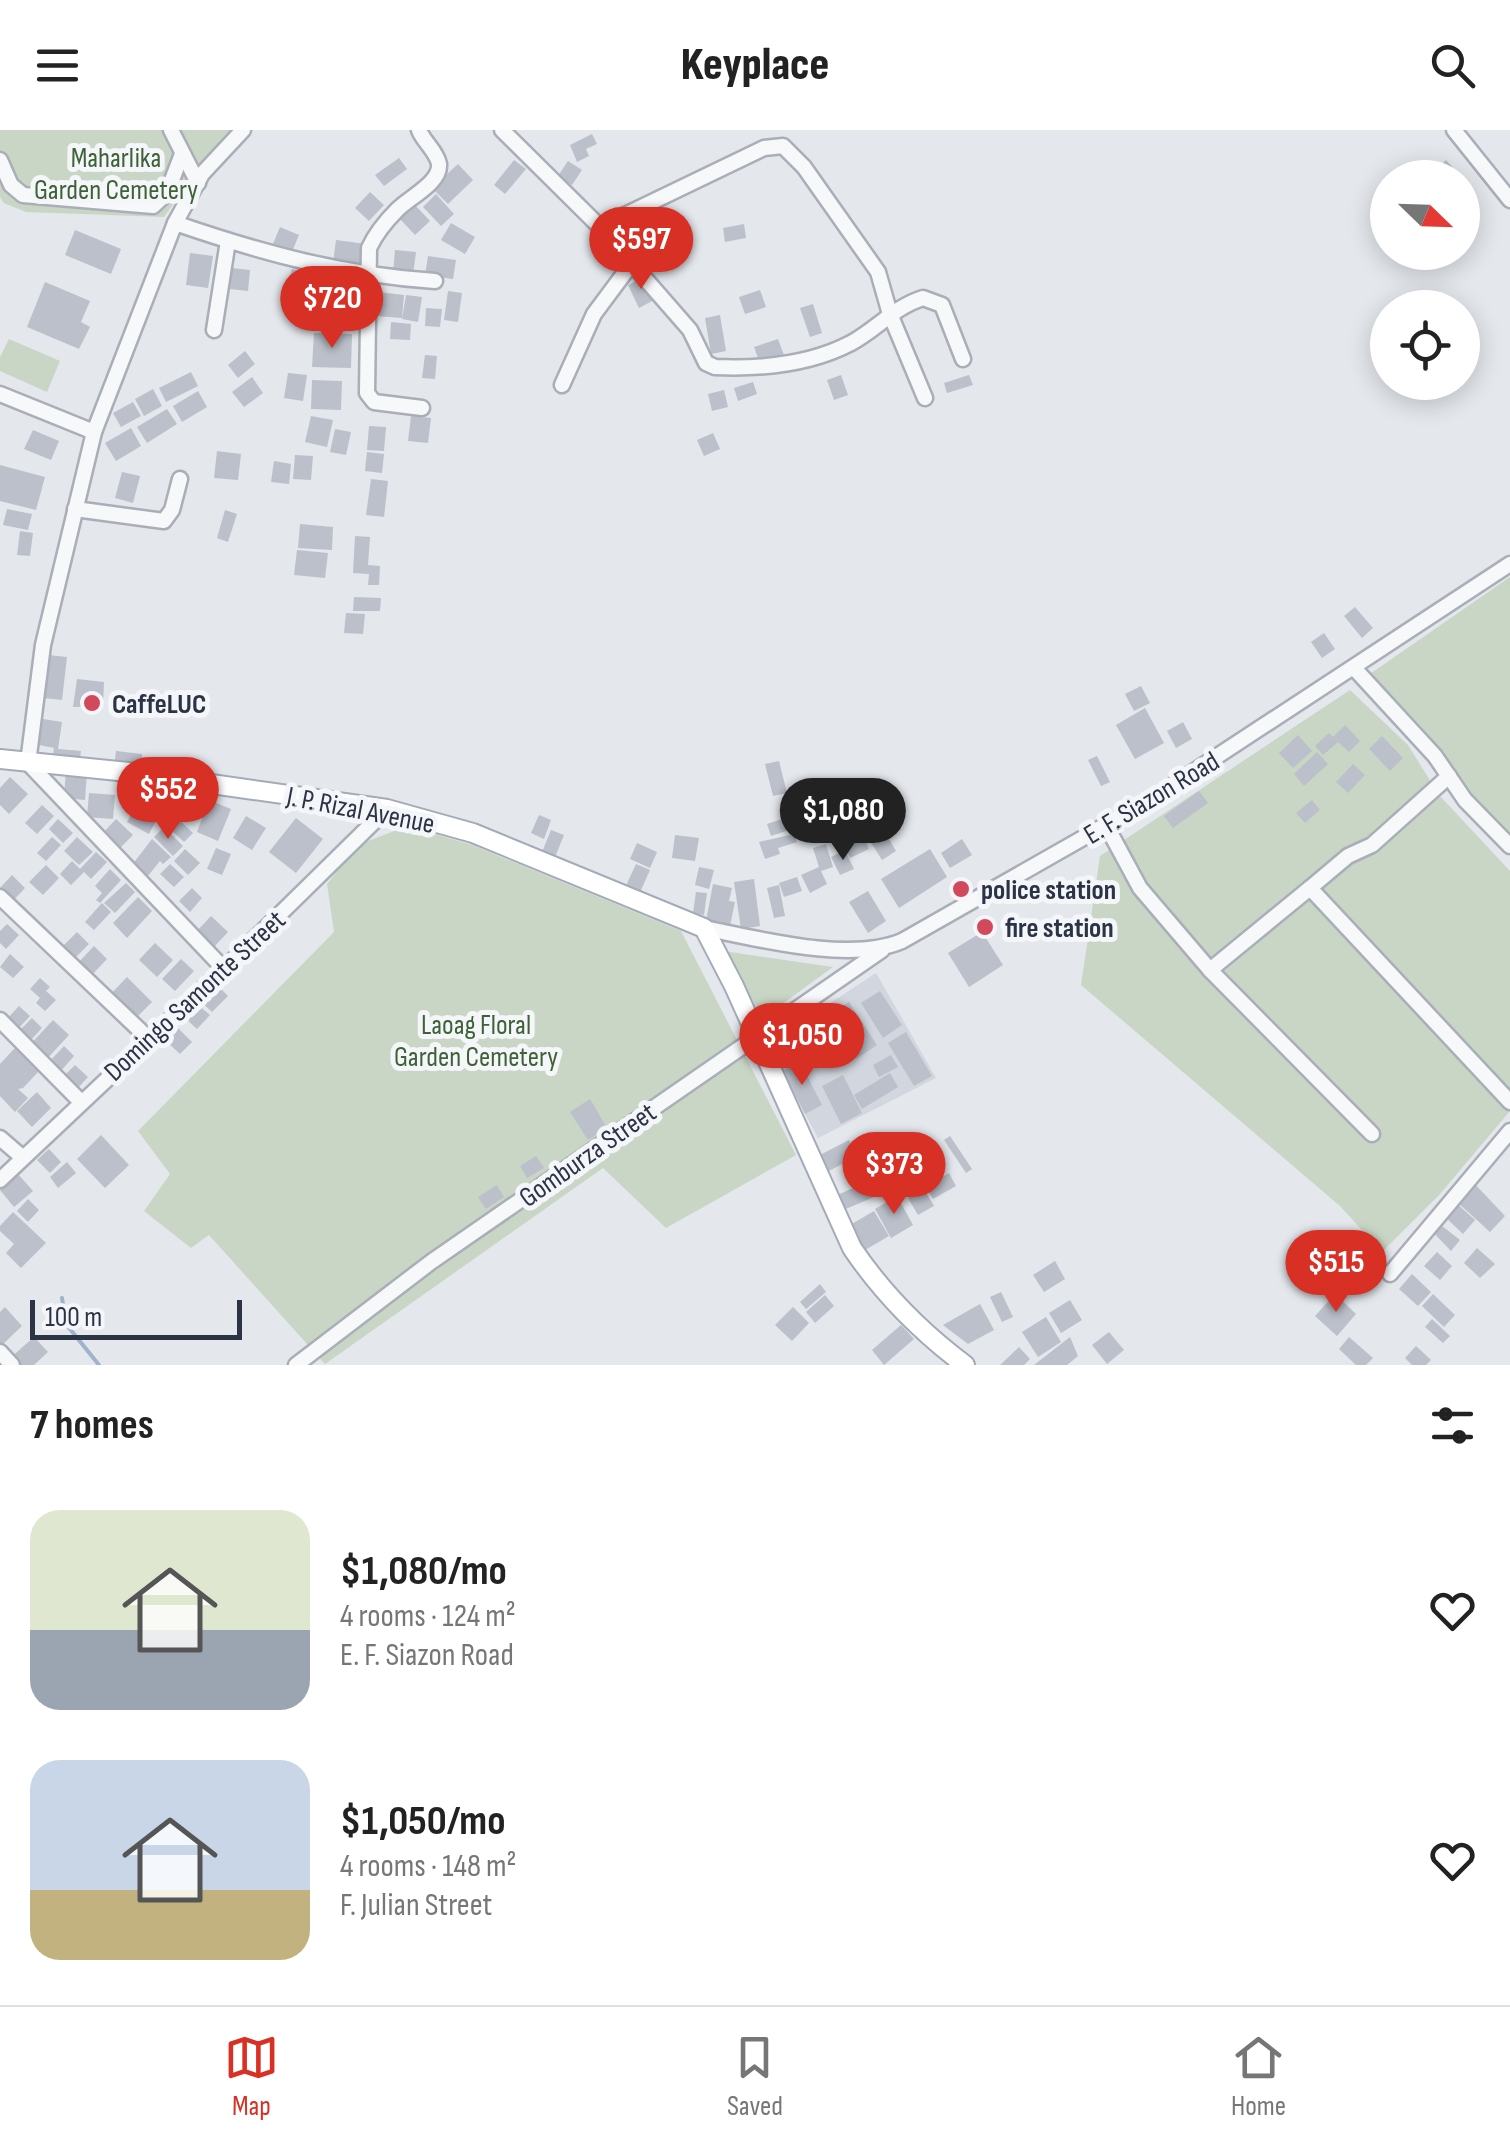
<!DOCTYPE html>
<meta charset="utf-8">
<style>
body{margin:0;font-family:"Sofia Sans Condensed",sans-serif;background:#f6f6f6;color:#222;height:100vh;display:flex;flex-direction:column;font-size:38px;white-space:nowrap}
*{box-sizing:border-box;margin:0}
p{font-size:32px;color:#767676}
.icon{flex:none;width:55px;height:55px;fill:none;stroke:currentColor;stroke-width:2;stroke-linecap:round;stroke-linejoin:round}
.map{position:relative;height:1235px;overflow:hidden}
.sheet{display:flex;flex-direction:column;background:#fff;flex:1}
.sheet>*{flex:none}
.needle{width:65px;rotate:113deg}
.tools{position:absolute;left:1370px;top:30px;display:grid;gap:20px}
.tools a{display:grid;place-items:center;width:110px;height:110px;border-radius:50%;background:#fff;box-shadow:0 5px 25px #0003;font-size:50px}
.scale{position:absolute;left:30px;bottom:25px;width:212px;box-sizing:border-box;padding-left:10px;border:5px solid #2b3445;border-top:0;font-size:28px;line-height:35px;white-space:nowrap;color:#2b3445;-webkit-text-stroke:8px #f4f6f9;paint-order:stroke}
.price{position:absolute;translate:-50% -85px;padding:0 22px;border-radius:35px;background:#d93025;color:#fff;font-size:32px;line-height:65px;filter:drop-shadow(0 2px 5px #0008)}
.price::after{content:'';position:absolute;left:50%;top:60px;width:30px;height:22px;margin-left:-15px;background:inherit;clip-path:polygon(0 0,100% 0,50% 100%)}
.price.current{background:#222;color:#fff}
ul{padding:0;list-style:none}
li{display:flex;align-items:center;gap:30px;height:250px;padding:0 30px}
li span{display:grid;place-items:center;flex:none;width:280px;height:200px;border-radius:30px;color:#555}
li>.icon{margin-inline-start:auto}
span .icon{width:120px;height:120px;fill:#fffc;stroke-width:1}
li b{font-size:42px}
h2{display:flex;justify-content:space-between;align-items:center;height:120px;padding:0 30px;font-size:42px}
header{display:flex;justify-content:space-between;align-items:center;height:130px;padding:0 30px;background:#fff;font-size:45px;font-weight:800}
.dock{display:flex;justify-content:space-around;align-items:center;height:140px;border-top:2px solid #e0e0e0;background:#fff;font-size:28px;color:#767676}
.dock a{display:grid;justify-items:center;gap:5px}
.dock .current{color:#d93025}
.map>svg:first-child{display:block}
.built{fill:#d2d6de}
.green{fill:#c9d6c5}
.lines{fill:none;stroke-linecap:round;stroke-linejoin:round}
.stream{stroke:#9fb4cc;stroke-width:4}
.building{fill:#bbc0ca}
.minor-casing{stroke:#a9aeb7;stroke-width:19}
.major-casing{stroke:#a3abb8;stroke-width:22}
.minor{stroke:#f7f8fa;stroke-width:14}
.major{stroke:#fff;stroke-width:18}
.poi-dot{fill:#d1495b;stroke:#f4f6f9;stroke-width:4}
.labels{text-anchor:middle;stroke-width:10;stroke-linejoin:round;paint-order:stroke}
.park-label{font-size:28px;fill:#3f6138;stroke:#f4f6f9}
.poi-label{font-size:28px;font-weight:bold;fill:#2b3445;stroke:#f4f6f9;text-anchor:start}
.street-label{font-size:28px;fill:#2b3445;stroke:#f4f6f9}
</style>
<header><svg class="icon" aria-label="menu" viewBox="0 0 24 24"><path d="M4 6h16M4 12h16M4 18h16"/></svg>Keyplace<svg class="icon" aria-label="search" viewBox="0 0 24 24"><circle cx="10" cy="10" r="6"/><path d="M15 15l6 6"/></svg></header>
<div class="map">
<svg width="1510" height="1235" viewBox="0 0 1510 1235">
<rect width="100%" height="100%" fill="#e4e7ec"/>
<path class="built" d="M876 843 936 948 818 1008 768 914Z"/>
<g class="green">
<path d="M0 0H232L213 19 164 87 26 82 4 73 0 67Z"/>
<path d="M9 209 60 231 47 262 0 241V227Z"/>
<path d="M1510 447V710L1457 653 1420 595 1367 546Z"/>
<path d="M1350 560 1408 615 1439 665 1510 741V981L1440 1064 1382 1122 1340 1076 1081 855 1100 726Z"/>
<path d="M407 696 472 715 681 801 796 1025 666 1098 603 1038 325 1234 209 1105 191 1118 144 1081 170 1044 138 1001 334 802 327 754 358 715Z"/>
<path d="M723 821 833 837 763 888Z"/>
</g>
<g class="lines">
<path class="stream" d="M62 1168 66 1194 99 1235"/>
</g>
<g class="building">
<path d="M592 4 597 14 586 19 589 26 577 32 570 15Z"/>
<path d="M399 28 407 39 384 56 375 45Z"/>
<path d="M514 30 526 39 505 64 494 55Z"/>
<path d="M1446 30 1458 43 1454 48H1426Z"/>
<path d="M568 31 582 40 572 55 558 46Z"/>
<path d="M458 34 473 50 448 74 432 58Z"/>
<path d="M370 62 384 75 369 91 355 78Z"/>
<path d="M436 64 454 84 441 96 423 77Z"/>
<path d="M415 75 430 91 415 105 400 89Z"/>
<path d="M1469 76 1480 88 1462 104V82Z"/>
<path d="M451 93 475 107 465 124 441 110Z"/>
<path d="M744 94 746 108 725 112 723 98Z"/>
<path d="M280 97 299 105 291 124 272 116Z"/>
<path d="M75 100 121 119 111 144 65 125Z"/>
<path d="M336 110 366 114 362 137 333 133Z"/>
<path d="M395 120 416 122 413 145 393 143Z"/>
<path d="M190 123 213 126 208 158 186 155Z"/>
<path d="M428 126 456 130 453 149 425 145Z"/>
<path d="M232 138 250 140 248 161 230 159Z"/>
<path d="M292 139 316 145 311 162 342 167 336 198 303 192 311 161 288 155Z"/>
<path d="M643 147 654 170 639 178 628 155Z"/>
<path d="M45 152 90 171 81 192 90 197 79 219 27 197Z"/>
<path d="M760 160 766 177 745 184 739 167Z"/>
<path d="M448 161 462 163 458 192 444 190Z"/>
<path d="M378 162 404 165 402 188 376 186Z"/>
<path d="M406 165 422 167 418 192 402 189Z"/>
<path d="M813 174 822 203 810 207 800 178Z"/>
<path d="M426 178 442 179 440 197 425 196Z"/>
<path d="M720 185 726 221 711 224 705 188Z"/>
<path d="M391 192 411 194 410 210 390 209Z"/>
<path d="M314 203 352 204 351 238 312 237Z"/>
<path d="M778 209 785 228 761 236 754 217Z"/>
<path d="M245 221 255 234 238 248 228 235Z"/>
<path d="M425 225 437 226 435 249 422 248Z"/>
<path d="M191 242 198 256 166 272 159 258Z"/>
<path d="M288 243 307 245 303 271 284 268Z"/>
<path d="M841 245 848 265 834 270 827 250Z"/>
<path d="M969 245 973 255 947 263 944 253Z"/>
<path d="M252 247 263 263 244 277 232 262Z"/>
<path d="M312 250 342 251 341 280 311 279Z"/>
<path d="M753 252 757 264 738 271 734 258Z"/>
<path d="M153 259 162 276 144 286 135 269Z"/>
<path d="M724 260 728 277 712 281 708 264Z"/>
<path d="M198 261 207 277 182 292 173 276Z"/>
<path d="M133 272 141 286 121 297 113 283Z"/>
<path d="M167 279 177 294 147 313 137 297Z"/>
<path d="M311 286 333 290 327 317 305 312Z"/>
<path d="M411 286 431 288 428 313 408 311Z"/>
<path d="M369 296 386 297 384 321 367 320Z"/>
<path d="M131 298 141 316 116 331 105 313Z"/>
<path d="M335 299 351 302 346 325 330 322Z"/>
<path d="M33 300 59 311 51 330 24 319Z"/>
<path d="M713 303 720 319 704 326 697 310Z"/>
<path d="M217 321 241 324 238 350 214 348Z"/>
<path d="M367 322 384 324 382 343 365 341Z"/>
<path d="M295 325 313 326 311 350 293 349Z"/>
<path d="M274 331 291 334 289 354 271 352Z"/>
<path d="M0 335 45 347 36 380 0 371Z"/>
<path d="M122 342 140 346 133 373 115 368Z"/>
<path d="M371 349 388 351 384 387 366 385Z"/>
<path d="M7 379 32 384 28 400 3 395Z"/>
<path d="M225 380 237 384 228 412 217 408Z"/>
<path d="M300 394 333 397 332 420 298 418Z"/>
<path d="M20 401 33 403 30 426 17 425Z"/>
<path d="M355 406 370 407 368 435 380 436 379 455H368L369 444 353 443Z"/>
<path d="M297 420 328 423 325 448 294 445Z"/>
<path d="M354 467 381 468 380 481H353Z"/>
<path d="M1355 477 1373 498 1362 508 1344 486Z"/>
<path d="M346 483 365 484 363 504 344 503Z"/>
<path d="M1324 503 1335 519 1322 528 1311 512Z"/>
<path d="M48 525 67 527 62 570 43 568Z"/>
<path d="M77 549 104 552 103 576 73 577Z"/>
<path d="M1141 556 1150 573 1134 581 1125 564Z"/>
<path d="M1145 578 1164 613 1135 629 1116 595Z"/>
<path d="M43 589 62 592 58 619 81 621 79 636 52 633 54 618 39 615Z"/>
<path d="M1183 592 1192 609 1176 618 1167 601Z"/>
<path d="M1345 595 1360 611 1349 622 1338 612 1323 625 1315 616 1329 603 1333 607Z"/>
<path d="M1298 605 1312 621 1293 638 1279 623Z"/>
<path d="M1382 606 1403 628 1390 641 1369 619Z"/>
<path d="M116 621 142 624 141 641 114 638Z"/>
<path d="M1317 622 1328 634 1304 656 1294 644Z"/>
<path d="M1097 626 1110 652 1101 656 1088 630Z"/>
<path d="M779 631 787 663 773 666 765 634Z"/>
<path d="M1353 634 1365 645 1348 663 1336 652Z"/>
<path d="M66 640 87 641 85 670 64 668Z"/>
<path d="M10 647 28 664 9 684 0 675V658Z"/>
<path d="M1199 661 1208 673 1173 698 1164 686Z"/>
<path d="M143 662 165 673 149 704 127 692Z"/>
<path d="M89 663 115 665 113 689 87 687Z"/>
<path d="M209 670 231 679 218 711 197 702Z"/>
<path d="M1312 670 1320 680 1305 693 1296 683Z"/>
<path d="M42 675 54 686 37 704 25 693Z"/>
<path d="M539 685 551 690 544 709 531 703Z"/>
<path d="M246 686 266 698 252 720 233 708Z"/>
<path d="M788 687 792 699 771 706 767 694Z"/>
<path d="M177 688 193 703 184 712 168 697Z"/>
<path d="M296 688 323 709 296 743 269 722Z"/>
<path d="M58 689 73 703 63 713 49 699Z"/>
<path d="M116 689 133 705 117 721 101 705Z"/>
<path d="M858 695 869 719 850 728 839 704Z"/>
<path d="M164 697 183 716 173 726 154 707Z"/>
<path d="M551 700 564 705 553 732 540 727Z"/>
<path d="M885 702 896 721 882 730 870 711Z"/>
<path d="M794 704 797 712 778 718 780 724 765 729 759 712Z"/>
<path d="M675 705 699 708 695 731 672 728Z"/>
<path d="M52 707 61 715 46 731 37 723Z"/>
<path d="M77 707 93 722 79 735 64 721Z"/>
<path d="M152 709 171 727 163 734 160 731 143 752 129 739Z"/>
<path d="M962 709 972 725 950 738 941 723Z"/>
<path d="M637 713 657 722 650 738 630 729Z"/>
<path d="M826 714 833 737 821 741 827 754 810 763 801 745 819 737 813 718Z"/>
<path d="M216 718 231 724 222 745 207 739Z"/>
<path d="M185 719 200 733 188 745 174 731Z"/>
<path d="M930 719 947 747 899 778 881 749Z"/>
<path d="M845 720 854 739 840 745 831 727Z"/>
<path d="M96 722 107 732 91 749 84 742 71 755 60 744 72 731 80 739Z"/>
<path d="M170 734 184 747 174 757 160 744Z"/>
<path d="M636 734 650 740 638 767 624 760Z"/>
<path d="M46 735 59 748 43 765 29 752Z"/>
<path d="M699 737 714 740 709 759 695 755Z"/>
<path d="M110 739 121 750 100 773 96 770 102 763 95 756Z"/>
<path d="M12 745 25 758 9 775 0 765V758Z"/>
<path d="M797 747 802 761 784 767 779 753Z"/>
<path d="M754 749 760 796 741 799 734 752Z"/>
<path d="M126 753 135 762 115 783 104 773Z"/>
<path d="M713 754 732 758 729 771 735 772 730 796 706 791Z"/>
<path d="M779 755 785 786 774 788 767 758Z"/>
<path d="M192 758 202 768 190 782 179 771Z"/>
<path d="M868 761 886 791 868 803 849 772Z"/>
<path d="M696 762 707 763 704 785 693 783Z"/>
<path d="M138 767 152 781 127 808 113 793Z"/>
<path d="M102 773 111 782 94 800 85 792Z"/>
<path d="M211 786 228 802 212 819 195 803Z"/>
<path d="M7 794 19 805 6 819 0 813V801Z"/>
<path d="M77 802 89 814 71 832 59 820Z"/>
<path d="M982 802 1003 835 969 857 948 823Z"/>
<path d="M155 813 173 830 157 847 139 830Z"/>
<path d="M94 816 107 829 90 847 77 834Z"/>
<path d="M10 824 24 837 13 848 0 837Z"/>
<path d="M181 829 194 841 175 861 162 849Z"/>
<path d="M127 847 152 872 134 890 109 866Z"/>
<path d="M40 848 50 857 46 861 56 870 45 881 36 873 40 868 30 859Z"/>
<path d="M215 853 228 866 212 882 199 870Z"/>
<path d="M880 861 902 895 883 908 861 873Z"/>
<path d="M849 872 877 915 856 929 828 885Z"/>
<path d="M197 874 210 885 197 899 184 887Z"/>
<path d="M19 876 30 886 15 902 4 892Z"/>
<path d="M824 886 836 904 807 923 795 906Z"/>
<path d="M32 888 42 898 27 914 16 904Z"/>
<path d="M53 890 69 905 44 932 28 917Z"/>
<path d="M177 897 192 912 180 924 165 910Z"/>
<path d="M906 902 932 946 914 956 888 913Z"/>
<path d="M791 907 799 921 779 931 772 917Z"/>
<path d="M64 916 74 926 59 943 48 933Z"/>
<path d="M15 918 39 941 23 958 18 959 28 968 15 982 0 966V934Z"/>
<path d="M891 925 898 937 879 947 873 935Z"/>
<path d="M800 932 822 975 805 984 783 941Z"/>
<path d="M75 935 88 947 78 958 65 945Z"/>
<path d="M890 943 898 957 862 979 854 965Z"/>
<path d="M843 945 862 983 841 994 822 956Z"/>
<path d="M37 962 51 978 32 997 17 981Z"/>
<path d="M590 969 607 998 588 1010 570 982Z"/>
<path d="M101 1005 129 1035 105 1058 77 1029Z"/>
<path d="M950 1006 972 1039 966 1043 944 1010Z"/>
<path d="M849 1010 857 1026 827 1042 818 1026Z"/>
<path d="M49 1019 61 1032 50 1043 37 1030Z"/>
<path d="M536 1026 544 1038 527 1048 520 1036Z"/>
<path d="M882 1026 889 1038 869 1049 862 1037Z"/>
<path d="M67 1032 76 1043 58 1058 50 1047Z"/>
<path d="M949 1043 956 1056 933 1069 926 1057Z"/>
<path d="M18 1044 33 1061 14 1077 0 1060Z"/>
<path d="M867 1052 874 1067 841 1081 835 1066Z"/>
<path d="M1473 1052 1505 1086 1490 1102 1456 1071Z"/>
<path d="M497 1055 504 1067 486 1079 478 1067Z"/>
<path d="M924 1059 934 1076 918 1085 908 1068Z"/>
<path d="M897 1066 913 1095 891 1108 875 1079Z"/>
<path d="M28 1069 39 1080 28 1092 17 1081Z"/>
<path d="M1454 1071 1475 1090 1463 1104 1442 1084Z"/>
<path d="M874 1081 889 1106 860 1123 845 1098Z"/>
<path d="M13 1082 46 1113 21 1138 6 1123 14 1114 0 1101V1096Z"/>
<path d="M1437 1092 1460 1110 1451 1121 1430 1099Z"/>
<path d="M1477 1118 1495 1134 1480 1148 1464 1133Z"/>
<path d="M1437 1122 1452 1136 1440 1150 1424 1136Z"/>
<path d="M1055 1131 1065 1149 1044 1162 1033 1145Z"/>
<path d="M1412 1144 1431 1162 1418 1176 1399 1159Z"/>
<path d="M820 1154 826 1162 806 1179 800 1172Z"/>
<path d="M1001 1162 1013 1187 1002 1192 990 1167Z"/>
<path d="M1335 1164 1356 1184 1337 1206 1315 1186Z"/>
<path d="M1433 1164 1455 1185 1444 1197 1422 1176Z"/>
<path d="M825 1165 834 1176 815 1193 806 1182Z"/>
<path d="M1070 1170 1082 1190 1061 1203 1049 1183Z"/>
<path d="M980 1174 994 1200 968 1214 943 1195Z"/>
<path d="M5 1177 22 1196 0 1217V1182Z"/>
<path d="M793 1177 809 1193 792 1211 775 1195Z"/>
<path d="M1046 1187 1061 1212 1038 1227 1022 1202Z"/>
<path d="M1432 1189 1450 1206 1443 1213 1425 1197Z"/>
<path d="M901 1195 914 1209 884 1235 872 1220Z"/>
<path d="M1109 1202 1124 1220 1107 1234 1092 1215Z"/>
<path d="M34 1207 48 1222 34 1235H14L9 1229Z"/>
<path d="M1070 1207 1078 1226 1067 1235H1034Z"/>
<path d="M1349 1207 1373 1228 1366 1235H1356L1339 1219Z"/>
<path d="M1416 1216 1431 1230 1426 1235H1412L1405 1228Z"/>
<path d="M1019 1217 1030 1229 1024 1235H1000Z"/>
</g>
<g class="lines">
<defs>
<g id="minor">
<path d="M171 0 198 53"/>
<path d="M419 0C423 11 437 22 439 34 441 53 408 68 397 80 385 92 376 103 369 118L367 263 374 272 422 278"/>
<path d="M502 0 600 97 690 200 706 233 715 237C760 239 811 234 851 213 877 199 894 177 923 168L942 175 963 229"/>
<path d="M1454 0 1510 70"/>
<path d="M0 30 11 55 23 65 153 76 167 63 182 24"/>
<path d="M175 93C262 123 343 145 435 151"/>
<path d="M600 97 764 18 783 16 804 37 878 142 890 184 925 268"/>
<path d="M214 200 228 111"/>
<path d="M562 255 594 184 632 133"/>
<path d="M0 264 94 302"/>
<path d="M75 379 164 391 172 380 180 349"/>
<path d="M1355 539 1435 626 1465 670 1510 716"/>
<path d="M1106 695 1140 758 1210 840 1372 1004"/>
<path d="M1310 758 1348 726 1372 715 1449 646"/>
<path d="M0 767 148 908"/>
<path d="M704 798C759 809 850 833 902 811L1155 667 1510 434"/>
<path d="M224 839 28 633 43 515 94 302 175 93 202 44 243 0"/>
<path d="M1210 840 1310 758 1510 972"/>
<path d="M0 890 81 972"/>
<path d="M0 1008 22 1027"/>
<path d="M0 1050 224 839 387 679"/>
<path d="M1390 1144 1510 1001"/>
<path d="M0 1222 12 1235"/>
<path d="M296 1235 431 1132 882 820"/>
</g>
<path id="major" d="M0 629 128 642 387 679 473 703 704 798 734 856 852 1118C883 1164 921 1202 965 1235"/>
</defs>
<use href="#minor" class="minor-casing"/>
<use href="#major" class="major-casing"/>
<use href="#minor" class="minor"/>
<use href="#major" class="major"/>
</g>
<g class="poi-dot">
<circle cx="92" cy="573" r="10"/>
<circle cx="961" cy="759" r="10"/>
<circle cx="985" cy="797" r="10"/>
</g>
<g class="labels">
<g class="park-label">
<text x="116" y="37">Maharlika<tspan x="116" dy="32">Garden Cemetery</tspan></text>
<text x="476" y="904">Laoag Floral<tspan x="476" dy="32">Garden Cemetery</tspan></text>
</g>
<g class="poi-label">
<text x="112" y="583">CaffeLUC</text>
<text x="981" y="769">police station</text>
<text x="1005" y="807">fire station</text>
</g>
<g class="street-label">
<text transform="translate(1151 667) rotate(-31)" y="10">E. F. Siazon Road</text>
<text transform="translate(361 679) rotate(11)" y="10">J. P. Rizal Avenue</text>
<text transform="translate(194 865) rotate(-43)" y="10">Domingo Samonte Street</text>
<text transform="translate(587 1024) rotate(-35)" y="10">Gomburza Street</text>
</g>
</g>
</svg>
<div class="tools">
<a><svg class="needle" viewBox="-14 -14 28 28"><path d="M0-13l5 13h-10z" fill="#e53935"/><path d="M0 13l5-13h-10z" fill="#767676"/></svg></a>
<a><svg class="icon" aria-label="locate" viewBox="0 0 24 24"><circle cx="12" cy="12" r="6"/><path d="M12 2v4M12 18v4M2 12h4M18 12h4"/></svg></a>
</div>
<div class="scale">100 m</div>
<b class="price" style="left:641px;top:162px">$597</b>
<b class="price" style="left:332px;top:221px">$720</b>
<b class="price" style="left:168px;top:712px">$552</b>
<b class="price current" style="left:843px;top:733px">$1,080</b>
<b class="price" style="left:802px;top:958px">$1,050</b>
<b class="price" style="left:894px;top:1087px">$373</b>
<b class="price" style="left:1336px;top:1185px">$515</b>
</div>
<section class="sheet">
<h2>7 homes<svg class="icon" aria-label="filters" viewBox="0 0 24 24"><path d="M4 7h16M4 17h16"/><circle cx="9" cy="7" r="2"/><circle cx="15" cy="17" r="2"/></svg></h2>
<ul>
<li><span style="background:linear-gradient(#dfe7d0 60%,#9aa5b1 0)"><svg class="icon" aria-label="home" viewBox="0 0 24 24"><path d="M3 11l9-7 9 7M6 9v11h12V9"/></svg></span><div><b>$1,080/mo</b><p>4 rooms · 124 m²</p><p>E. F. Siazon Road</p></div><svg class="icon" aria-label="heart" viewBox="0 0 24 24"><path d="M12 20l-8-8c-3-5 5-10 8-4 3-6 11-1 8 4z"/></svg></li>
<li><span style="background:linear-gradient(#c9d6e8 65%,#c2b280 0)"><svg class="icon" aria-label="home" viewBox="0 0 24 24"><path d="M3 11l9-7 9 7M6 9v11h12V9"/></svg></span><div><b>$1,050/mo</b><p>4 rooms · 148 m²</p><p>F. Julian Street</p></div><svg class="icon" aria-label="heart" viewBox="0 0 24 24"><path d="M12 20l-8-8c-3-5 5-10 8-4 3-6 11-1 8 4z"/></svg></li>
</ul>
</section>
<nav class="dock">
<a class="current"><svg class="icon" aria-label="map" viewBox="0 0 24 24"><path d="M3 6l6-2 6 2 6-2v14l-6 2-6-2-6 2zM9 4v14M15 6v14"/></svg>Map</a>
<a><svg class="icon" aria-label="saved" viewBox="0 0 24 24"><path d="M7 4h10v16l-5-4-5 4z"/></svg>Saved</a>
<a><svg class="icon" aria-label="home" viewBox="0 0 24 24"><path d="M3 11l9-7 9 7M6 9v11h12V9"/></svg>Home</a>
</nav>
